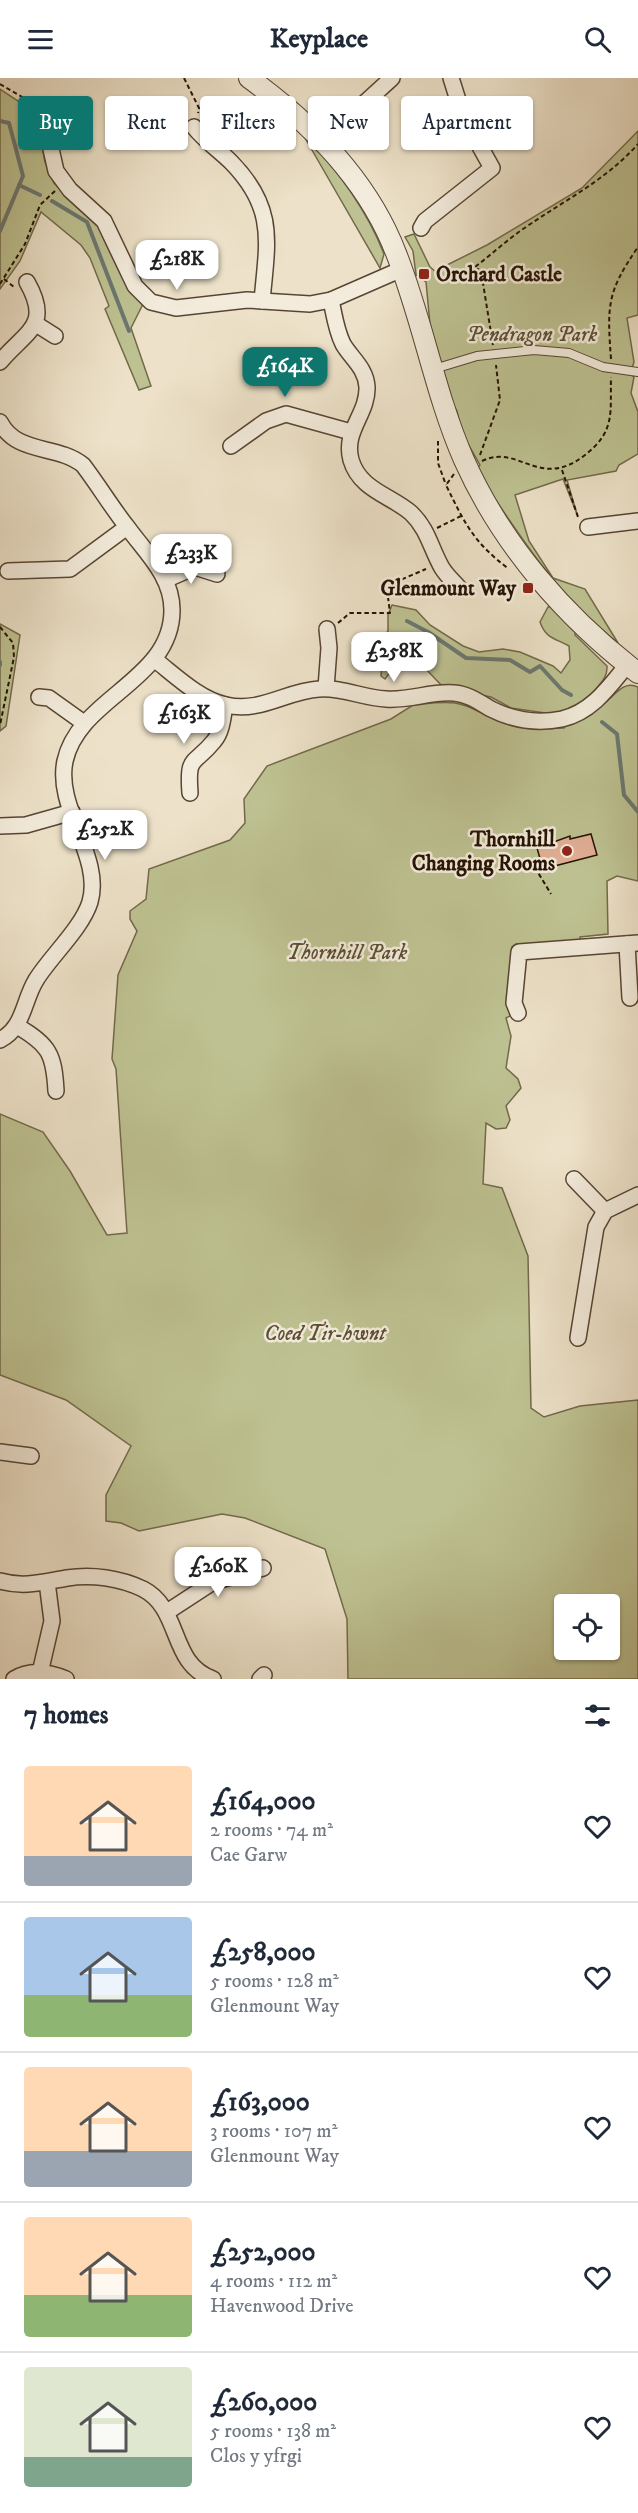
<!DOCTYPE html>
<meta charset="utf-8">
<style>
body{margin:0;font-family:"IM FELL DW Pica",serif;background:#f6f6f7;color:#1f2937;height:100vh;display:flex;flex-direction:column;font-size:22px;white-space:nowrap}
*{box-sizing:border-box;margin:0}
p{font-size:20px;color:#747a83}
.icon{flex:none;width:33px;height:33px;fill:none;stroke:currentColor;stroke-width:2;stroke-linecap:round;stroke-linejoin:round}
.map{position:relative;height:1601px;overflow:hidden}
.sheet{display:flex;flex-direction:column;background:#fff;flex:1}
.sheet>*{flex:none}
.hud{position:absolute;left:18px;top:18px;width:603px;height:54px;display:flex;gap:12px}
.tools{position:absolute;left:554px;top:1516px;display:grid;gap:12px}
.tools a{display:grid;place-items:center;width:66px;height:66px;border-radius:6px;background:#fff;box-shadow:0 2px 4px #0004;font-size:30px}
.price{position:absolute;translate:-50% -51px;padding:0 14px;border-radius:12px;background:#fff;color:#222;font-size:20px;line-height:39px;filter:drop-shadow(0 2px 3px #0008)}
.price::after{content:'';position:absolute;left:50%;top:36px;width:18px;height:14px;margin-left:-9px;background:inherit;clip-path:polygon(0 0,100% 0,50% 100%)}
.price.selected{background:#0f766e;color:#fff}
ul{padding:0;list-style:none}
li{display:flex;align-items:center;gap:18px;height:150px;padding:0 24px}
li+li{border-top:2px solid #e0e1e3}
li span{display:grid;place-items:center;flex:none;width:168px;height:120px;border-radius:6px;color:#555}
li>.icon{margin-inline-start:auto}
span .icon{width:72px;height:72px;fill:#fffc;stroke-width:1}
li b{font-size:26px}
h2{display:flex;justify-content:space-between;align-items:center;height:72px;padding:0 24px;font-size:26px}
.pill{padding:0 21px;border-radius:6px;background:#fff;box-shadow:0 2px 4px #0004;font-size:21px;line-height:54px}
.pill.selected{background:#0f766e;color:#fff}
header{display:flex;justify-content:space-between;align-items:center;height:78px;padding:0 24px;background:#fff;font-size:27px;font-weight:700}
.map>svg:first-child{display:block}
.green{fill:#bec292;stroke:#726a4a;stroke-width:1.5;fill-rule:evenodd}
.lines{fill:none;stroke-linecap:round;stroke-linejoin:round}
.stream{stroke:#6b7871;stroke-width:4}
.building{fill:#e1af95;stroke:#251103;stroke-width:1.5}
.service-casing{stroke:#574534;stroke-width:10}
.minor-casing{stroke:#574534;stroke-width:18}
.tertiary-casing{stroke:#574534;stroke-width:22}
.path{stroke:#251103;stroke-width:2;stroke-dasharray:4.5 3;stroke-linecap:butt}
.service{stroke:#f3ecdc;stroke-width:8}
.minor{stroke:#f3ecdc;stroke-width:15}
.tertiary{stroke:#f3ecdc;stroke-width:20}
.poi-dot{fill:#8f2418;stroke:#f3ecdc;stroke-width:2}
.labels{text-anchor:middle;stroke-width:5;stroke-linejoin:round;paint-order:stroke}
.poi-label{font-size:21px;font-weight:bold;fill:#251103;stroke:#f3ecdc;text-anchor:end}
.park-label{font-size:21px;font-style:italic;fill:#5b4f35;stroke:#f3ecdc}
</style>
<header><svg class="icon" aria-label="menu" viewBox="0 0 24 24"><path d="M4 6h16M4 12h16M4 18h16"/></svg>Keyplace<svg class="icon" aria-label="search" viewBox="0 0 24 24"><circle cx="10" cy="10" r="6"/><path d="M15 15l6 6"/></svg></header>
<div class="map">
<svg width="638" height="1601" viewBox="0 0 638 1601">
<rect width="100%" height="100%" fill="#ede2c9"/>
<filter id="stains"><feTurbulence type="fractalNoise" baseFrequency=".00333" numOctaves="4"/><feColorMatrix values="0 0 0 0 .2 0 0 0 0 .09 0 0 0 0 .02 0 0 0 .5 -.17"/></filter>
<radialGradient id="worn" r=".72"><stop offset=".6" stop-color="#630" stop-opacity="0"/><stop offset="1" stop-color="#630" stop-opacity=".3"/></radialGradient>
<g class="green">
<path d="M0 11 36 35 45 84 54 105 99 148 143 226 131 250 151 308 139 312 105 231 109 228 90 180 81 167 41 134 20 183 0 211Z"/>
<path d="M301 53C335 89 366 129 384 176L380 190Z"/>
<path d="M638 53V237L627 240 634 284 630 296 634 299 631 315 638 334V376L619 387 616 393 567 402 577 436 563 401 515 417 529 463 553 500 585 511 618 565C558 519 516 453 476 392L480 387 462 355 457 333 452 325 430 246 426 204 416 197 413 173 405 159 414 156 430 189 435 193 487 167 582 110Z"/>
<path d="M392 527 416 532 430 547 463 568 479 574 503 571 520 574 553 588 561 595 570 582 569 568C555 560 546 561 540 544L548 529 557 528 576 550 575 557 607 588C608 604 593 609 589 623 611 637 615 599 638 609V803L617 798 607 803 608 856 580 859V865L516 866 512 869 518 882 514 936 506 940 511 958 506 990 518 1001 521 1010 506 1028 510 1042 506 1050 496 1051 486 1045 483 1106 502 1110 528 1178 531 1330 544 1339 580 1328 638 1322V1601H348L347 1541 325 1471 245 1440 222 1436 139 1453 121 1445 106 1443V1417L131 1368 66 1322 0 1297V1036L43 1054 70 1093 107 1157 127 1155 116 991 112 981 118 897 137 853 130 841V833L146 821 149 791 230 762 245 745 244 721 267 688 391 641 413 627C426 626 441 623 455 625 471 627 483 637 498 643 519 652 541 651 564 650L573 630 552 636 511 630 491 619 443 609 424 589 411 582 397 585 385 601 381 598 383 574 377 566 388 553V537ZM564 1527H609V1572H564Z"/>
<path d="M0 546 20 557 6 648 0 653Z"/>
</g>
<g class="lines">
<g class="stream">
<path d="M0 43 9 45 23 98 0 153"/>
<path d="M19 107 40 117"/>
<path d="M52 123 87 144 129 253"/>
<path d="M407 543 428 554 466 580 510 582 530 594 540 588 562 612 571 617"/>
<path d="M0 584V587"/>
<path d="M602 644 617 656 624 717 638 734"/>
</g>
</g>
<path class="building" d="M591 756 597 777 543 791 537 770 570 758V761Z"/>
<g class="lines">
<defs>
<path id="service" d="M434 291 477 278 534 272 569 275 603 289 638 294"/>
<g id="minor">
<path d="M50 33 51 71 56 93 70 112 104 143 135 208 151 224 176 230 247 222 310 226 331 222 402 191"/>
<path d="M194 49C205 63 219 72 231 84 277 131 267 165 262 223"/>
<path d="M323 63 392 0"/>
<path d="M421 150 425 143 492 90 463 38 451 0"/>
<path d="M331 222C334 236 336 252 343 266 351 280 366 290 367 309 368 336 343 353 351 382 360 412 390 417 411 435 428 451 431 471 442 490 447 498 454 504 460 511"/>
<path d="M36 246 55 258"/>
<path d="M0 284C26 253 52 248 27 204"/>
<path d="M0 344C17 377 57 366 83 387 99 408 112 430 128 450 146 475 172 498 172 532 172 603 79 619 65 683 55 730 103 779 90 824 82 850 50 879 36 902 23 923 24 950 0 962"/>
<path d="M231 368 266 343 286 336 351 354"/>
<path d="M588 449 638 443"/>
<path d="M8 493 70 491 127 449"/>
<path d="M165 502 195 489 217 496"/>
<path d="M154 581C176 598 199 621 226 627 261 635 286 613 319 611 342 609 363 620 386 621 409 623 431 613 454 615 468 616 479 624 491 631 513 642 538 646 562 641 592 634 609 609 627 587"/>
<path d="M326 610 329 570 327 551"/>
<path d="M39 619 49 620 84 645"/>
<path d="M190 715C187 676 194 688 214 663 222 654 223 639 225 627"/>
<path d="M0 748 26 747 72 734"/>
<path d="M627 866 630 920"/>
<path d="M518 935 514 925 519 874 638 865"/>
<path d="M17 948C50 967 54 977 56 1013"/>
<path d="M574 1101 605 1133"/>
<path d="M578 1260 596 1149 605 1133 638 1117"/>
<path d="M0 1374 31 1378"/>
<path d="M0 1503C24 1510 43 1504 67 1500 92 1496 120 1500 143 1511 182 1531 169 1586 213 1601"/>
<path d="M167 1534 213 1504 263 1490"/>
<path d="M40 1595 52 1543 47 1504"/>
<path d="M14 1601C30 1591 49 1594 66 1601"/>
<path d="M260 1601 264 1597"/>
</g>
<path id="tertiary" d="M249 0C311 45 368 102 396 175 423 243 435 316 464 382 502 467 565 539 638 595"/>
</defs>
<use href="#service" class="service-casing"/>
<use href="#minor" class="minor-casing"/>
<use href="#tertiary" class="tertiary-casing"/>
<g class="path">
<path d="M184 0 199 30 198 35"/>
<path d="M0 6 39 29"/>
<path d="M4 201 14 209"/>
<path d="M0 206 25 166 40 127 55 113"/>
<path d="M493 267 481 193 475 189C492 176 508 161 526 149 565 122 606 102 638 66"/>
<path d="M611 281C607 227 607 214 638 169"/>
<path d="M438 363V385L446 407"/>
<path d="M480 377 500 322 496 287"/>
<path d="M482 383C519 365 539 413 585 377 616 353 610 334 611 299"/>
<path d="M562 392 578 439"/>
<path d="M454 396 446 407C465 446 474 465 509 491"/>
<path d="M437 450 461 438"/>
<path d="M338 545 350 535H390L387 511 398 503 426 491"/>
<path d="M0 549 13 565 14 579 0 647"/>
<path d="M509 788 531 783 551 816"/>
</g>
<use href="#service" class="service"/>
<use href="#minor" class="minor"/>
<use href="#tertiary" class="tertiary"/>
</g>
<g class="poi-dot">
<rect x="418" y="190" width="12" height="12" rx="3"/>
<rect x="522" y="504" width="12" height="12" rx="3"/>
<circle cx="567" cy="773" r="6"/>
</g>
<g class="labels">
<g class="poi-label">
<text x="436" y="203" text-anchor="start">Orchard Castle</text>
<text x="516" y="517">Glenmount Way</text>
<text x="555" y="768">Thornhill<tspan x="555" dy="24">Changing Rooms</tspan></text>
</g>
<g class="park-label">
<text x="532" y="263">Pendragon Park</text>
<text x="347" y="881">Thornhill Park</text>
<text x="325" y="1262">Coed Tir-hwnt</text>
</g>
</g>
<rect width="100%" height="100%" filter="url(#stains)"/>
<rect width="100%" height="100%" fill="url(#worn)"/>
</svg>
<div class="tools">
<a><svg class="icon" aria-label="locate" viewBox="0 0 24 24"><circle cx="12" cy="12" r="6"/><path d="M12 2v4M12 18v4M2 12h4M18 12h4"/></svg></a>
</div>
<b class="price" style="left:177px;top:213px">£218K</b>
<b class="price selected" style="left:285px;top:320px">£164K</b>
<b class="price" style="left:191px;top:507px">£233K</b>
<b class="price" style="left:394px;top:605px">£258K</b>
<b class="price" style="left:184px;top:667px">£163K</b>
<b class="price" style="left:105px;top:783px">£252K</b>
<b class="price" style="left:218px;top:1520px">£260K</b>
<div class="hud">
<a class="pill selected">Buy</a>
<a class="pill">Rent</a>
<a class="pill">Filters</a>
<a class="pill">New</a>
<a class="pill">Apartment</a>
</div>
</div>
<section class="sheet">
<h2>7 homes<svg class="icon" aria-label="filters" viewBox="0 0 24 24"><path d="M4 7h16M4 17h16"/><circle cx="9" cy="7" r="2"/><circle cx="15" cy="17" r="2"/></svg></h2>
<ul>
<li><span style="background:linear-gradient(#ffd9b3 75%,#9aa5b1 0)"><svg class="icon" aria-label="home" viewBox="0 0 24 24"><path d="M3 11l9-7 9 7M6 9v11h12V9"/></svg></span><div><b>£164,000</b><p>2 rooms · 74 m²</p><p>Cae Garw</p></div><svg class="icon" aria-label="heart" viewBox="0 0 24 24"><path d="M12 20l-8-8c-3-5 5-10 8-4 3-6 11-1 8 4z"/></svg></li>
<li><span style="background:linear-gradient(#a9c7e8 65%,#8fb573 0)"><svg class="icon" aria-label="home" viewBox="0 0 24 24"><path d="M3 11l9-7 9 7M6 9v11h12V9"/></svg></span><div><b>£258,000</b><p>5 rooms · 128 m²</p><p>Glenmount Way</p></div><svg class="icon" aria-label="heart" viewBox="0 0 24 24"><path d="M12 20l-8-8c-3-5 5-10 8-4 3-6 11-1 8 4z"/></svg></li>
<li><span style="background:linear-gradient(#ffd9b3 70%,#9aa5b1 0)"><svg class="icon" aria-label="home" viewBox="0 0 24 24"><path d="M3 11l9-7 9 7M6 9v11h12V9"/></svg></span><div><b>£163,000</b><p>3 rooms · 107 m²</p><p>Glenmount Way</p></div><svg class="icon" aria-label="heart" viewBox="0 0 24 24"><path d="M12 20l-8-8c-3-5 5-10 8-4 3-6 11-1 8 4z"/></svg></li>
<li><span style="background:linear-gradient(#ffd9b3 65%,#8fb573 0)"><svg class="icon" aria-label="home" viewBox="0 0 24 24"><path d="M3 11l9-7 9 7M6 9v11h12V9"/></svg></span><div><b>£252,000</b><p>4 rooms · 112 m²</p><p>Havenwood Drive</p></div><svg class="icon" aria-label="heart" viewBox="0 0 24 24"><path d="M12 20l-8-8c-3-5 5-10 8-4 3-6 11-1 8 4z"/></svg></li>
<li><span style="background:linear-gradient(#dfe7d0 75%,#7fa58c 0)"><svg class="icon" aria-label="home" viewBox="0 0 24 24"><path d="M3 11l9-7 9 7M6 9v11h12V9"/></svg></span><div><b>£260,000</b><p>5 rooms · 138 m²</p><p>Clos y yfrgi</p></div><svg class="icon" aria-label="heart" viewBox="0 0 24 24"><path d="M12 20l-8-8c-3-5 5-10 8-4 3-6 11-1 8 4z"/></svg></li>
</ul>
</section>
